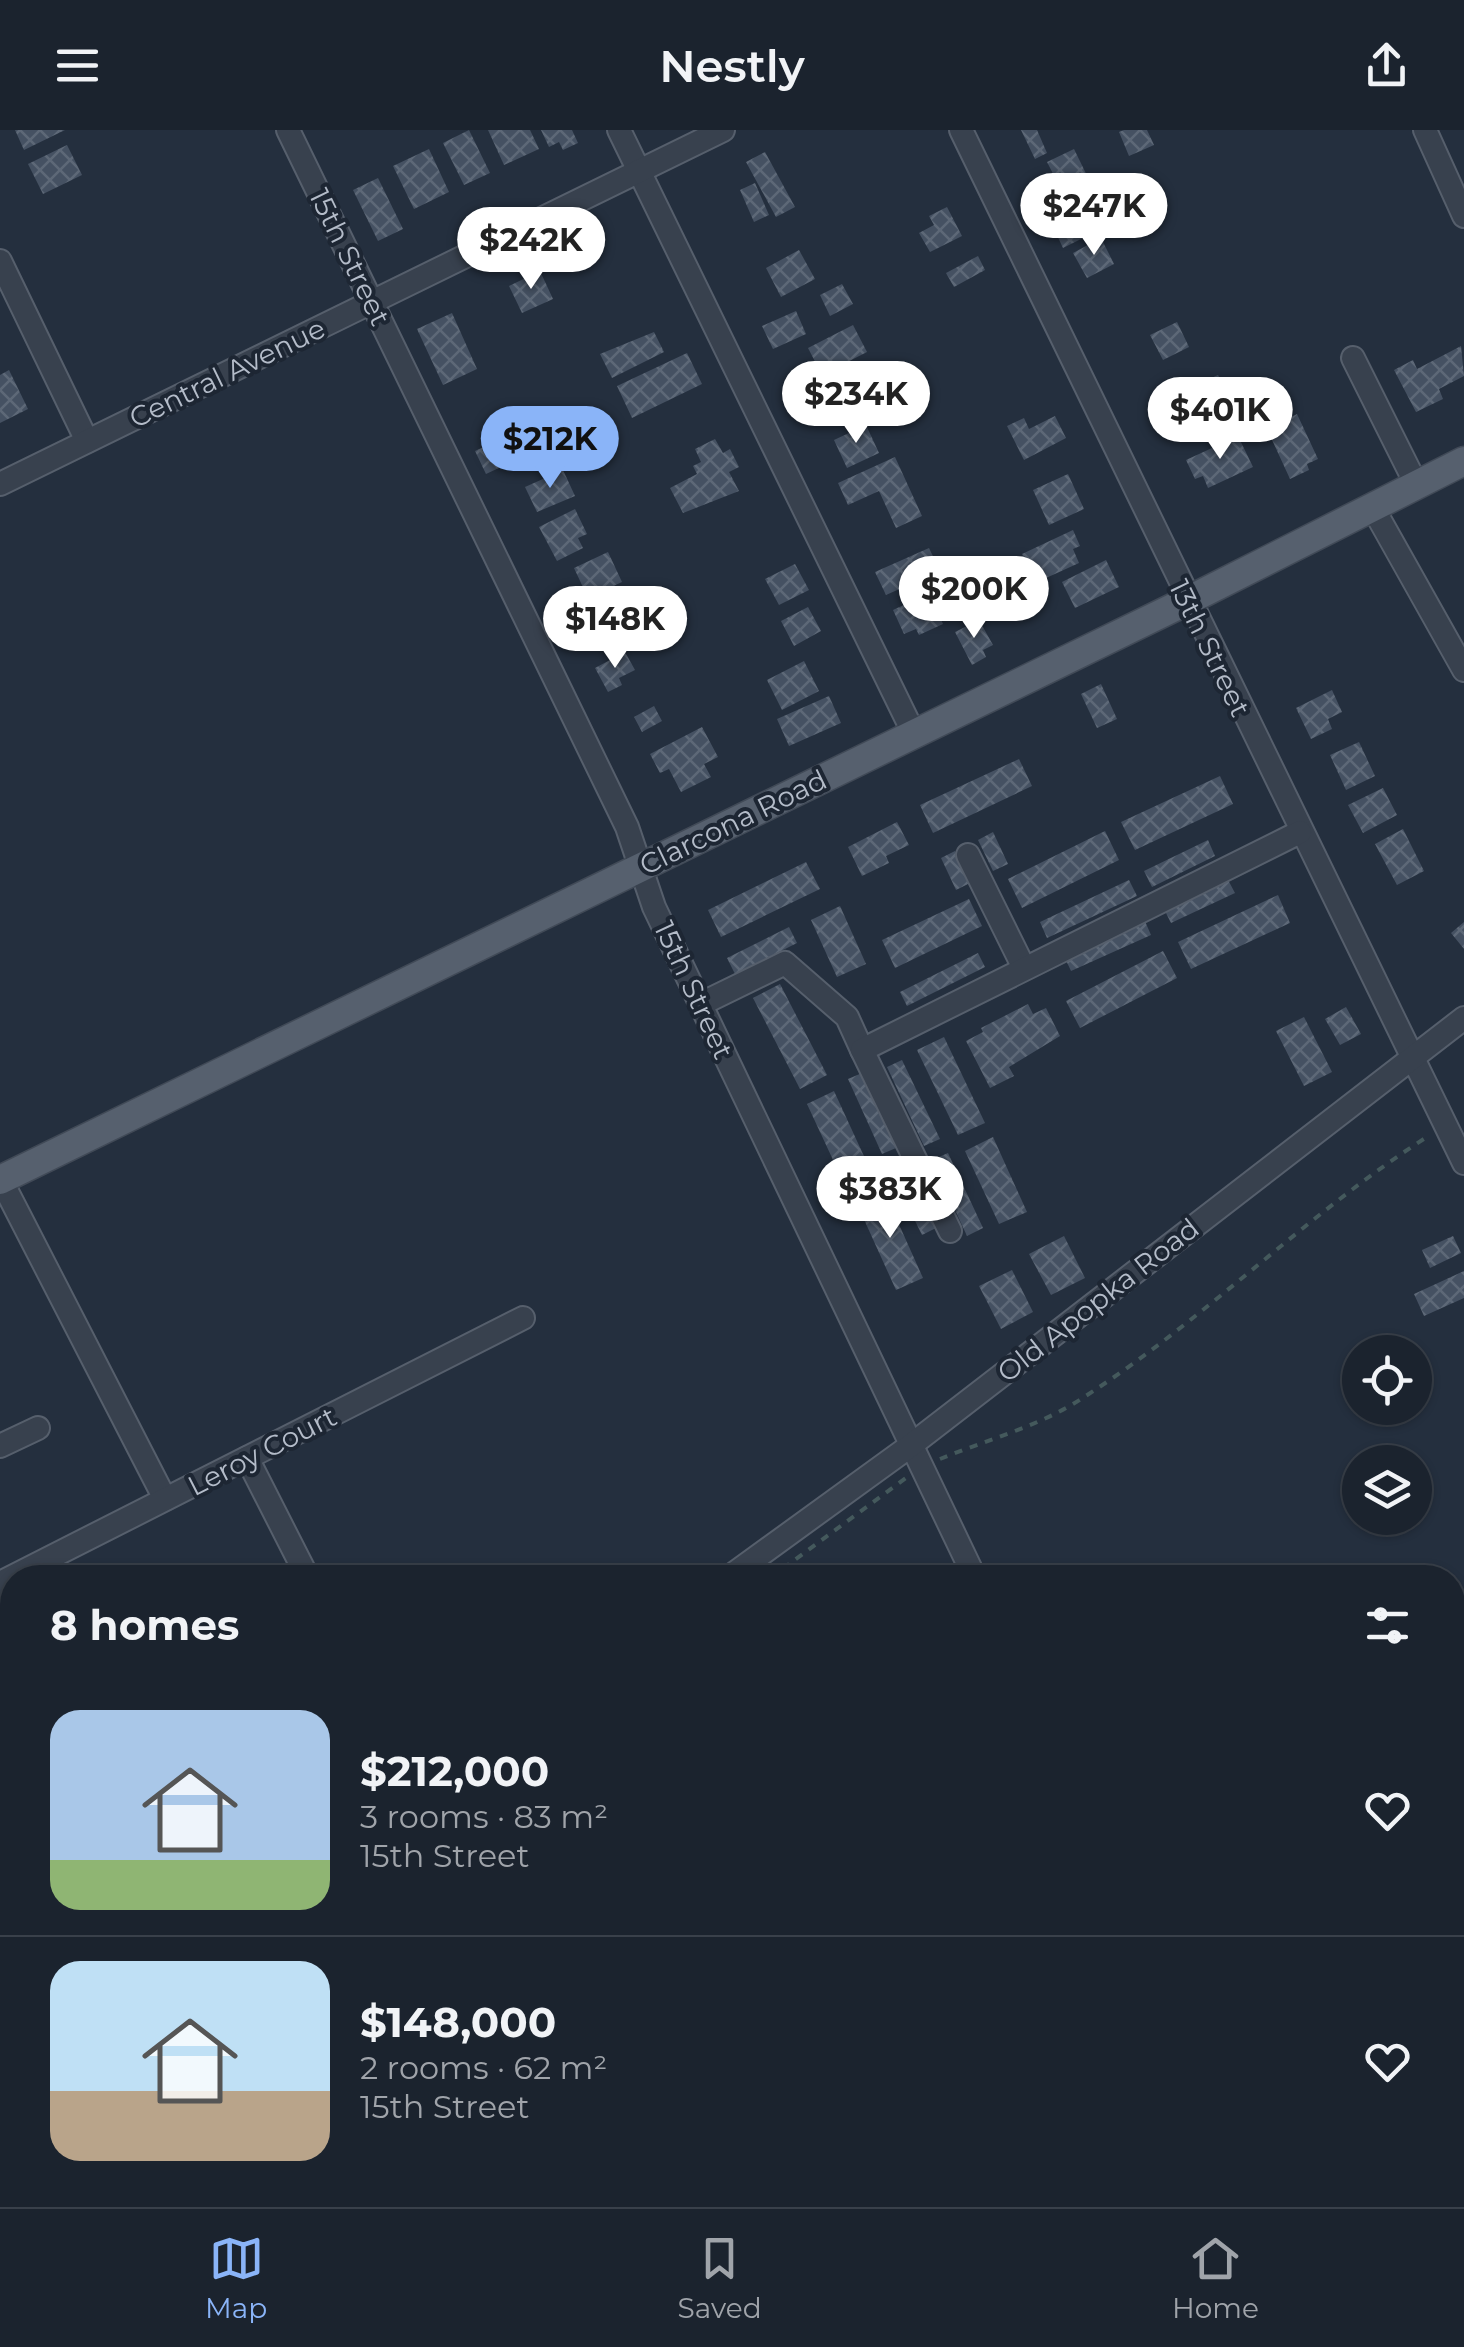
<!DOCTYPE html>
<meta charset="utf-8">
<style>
body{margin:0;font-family:Montserrat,sans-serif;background:#242b36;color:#f1f3f6;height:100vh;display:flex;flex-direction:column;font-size:38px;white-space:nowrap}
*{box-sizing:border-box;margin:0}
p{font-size:32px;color:#a0a4aa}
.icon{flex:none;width:55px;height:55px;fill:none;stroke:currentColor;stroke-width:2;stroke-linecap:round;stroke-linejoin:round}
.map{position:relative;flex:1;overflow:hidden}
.side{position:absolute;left:0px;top:1435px;width:1465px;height:642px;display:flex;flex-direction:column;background:#1b232e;border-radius:40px 40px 0 0;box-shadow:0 2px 8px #0004,0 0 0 2px #39404a}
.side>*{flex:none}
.tools{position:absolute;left:1342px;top:1205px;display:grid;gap:20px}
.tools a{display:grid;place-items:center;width:90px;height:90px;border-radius:50%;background:#1b232e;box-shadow:0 2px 8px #0004,0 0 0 2px #39404a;font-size:50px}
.price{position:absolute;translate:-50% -85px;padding:0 22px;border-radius:35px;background:#fff;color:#222;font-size:32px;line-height:65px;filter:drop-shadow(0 2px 5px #0008)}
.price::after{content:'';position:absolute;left:50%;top:60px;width:30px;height:22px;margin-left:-15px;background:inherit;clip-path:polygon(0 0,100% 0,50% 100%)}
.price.on{background:#8ab4f8;color:#111}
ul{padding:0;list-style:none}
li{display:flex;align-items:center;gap:30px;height:250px;padding:0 50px}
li+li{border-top:2px solid #39404a}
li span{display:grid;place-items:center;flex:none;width:280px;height:200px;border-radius:30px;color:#555}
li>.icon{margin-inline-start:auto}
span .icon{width:120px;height:120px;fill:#fffc;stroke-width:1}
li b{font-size:42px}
h2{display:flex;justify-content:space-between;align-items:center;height:120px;padding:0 50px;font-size:42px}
header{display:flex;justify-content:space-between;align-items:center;height:130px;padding:0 50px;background:#1b232e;font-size:45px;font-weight:600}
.menu{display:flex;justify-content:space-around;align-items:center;height:140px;border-top:2px solid #39404a;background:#1b232e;font-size:28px;color:#a0a4aa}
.menu a{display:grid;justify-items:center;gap:5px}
.menu .on{color:#8ab4f8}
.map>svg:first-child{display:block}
.building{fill:url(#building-cross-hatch)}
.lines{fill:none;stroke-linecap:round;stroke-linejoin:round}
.minor-casing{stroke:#565f6c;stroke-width:26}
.major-casing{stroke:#414a57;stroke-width:31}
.path{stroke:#44595c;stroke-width:4;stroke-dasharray:8 8;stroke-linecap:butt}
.minor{stroke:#38414e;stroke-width:22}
.major{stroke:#56606e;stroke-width:28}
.labels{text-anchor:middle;stroke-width:8;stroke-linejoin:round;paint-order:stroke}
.street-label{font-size:28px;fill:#b4bcc9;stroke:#1d2633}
</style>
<header><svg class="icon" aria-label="menu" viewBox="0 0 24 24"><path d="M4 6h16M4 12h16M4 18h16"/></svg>Nestly<svg class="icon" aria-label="share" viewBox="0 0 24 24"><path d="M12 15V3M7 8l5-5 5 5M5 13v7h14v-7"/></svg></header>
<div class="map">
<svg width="1464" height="2077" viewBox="0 0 1464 2077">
<defs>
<pattern id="building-cross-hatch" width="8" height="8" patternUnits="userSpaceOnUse" patternTransform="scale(2.5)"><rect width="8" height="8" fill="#455162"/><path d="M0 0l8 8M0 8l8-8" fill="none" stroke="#5d6877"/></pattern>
</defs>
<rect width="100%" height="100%" fill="#242f3e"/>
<g class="building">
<path d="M15 0H65L24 20Z"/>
<path d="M469 0 490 43 464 55 443 13Z"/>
<path d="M488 0H530L539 19 504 35Z"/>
<path d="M541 0H572L578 13 563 20 559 12 549 17Z"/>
<path d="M1021 0H1037L1047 23 1035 29Z"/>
<path d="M1124 0H1147L1154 15 1129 26 1119 2Z"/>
<path d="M67 15 82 45 43 64 28 34Z"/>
<path d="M429 19 449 62 414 79 393 36Z"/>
<path d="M1074 19 1095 62 1069 75 1047 32Z"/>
<path d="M765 22 795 77 776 87 746 32Z"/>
<path d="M378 48 403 99 378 111 353 60Z"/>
<path d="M755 53 769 85 754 92 740 60Z"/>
<path d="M947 77 962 106 930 122 919 103 934 95 929 86Z"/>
<path d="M1085 83 1095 102 1063 118 1054 99Z"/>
<path d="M1101 108 1114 134 1087 148 1073 123Z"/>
<path d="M799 120 815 149 781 167 766 138Z"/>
<path d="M978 126 985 140 954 157 946 143Z"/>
<path d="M540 141 553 169 522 183 509 156Z"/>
<path d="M842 154 853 174 830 186 820 165Z"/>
<path d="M796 181 806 204 773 219 762 196Z"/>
<path d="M452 183 477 239 443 255 417 199Z"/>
<path d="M1177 192 1189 217 1163 230 1150 205Z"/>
<path d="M853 195 867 222 822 245 808 218Z"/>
<path d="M654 202 664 222 612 248 600 224Z"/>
<path d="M1461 216 1464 246 1439 259 1443 269 1416 282 1394 240 1413 230 1417 239Z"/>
<path d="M687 223 702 254 632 288 617 256Z"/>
<path d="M9 240 28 279 0 293V245Z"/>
<path d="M1218 245 1232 272 1181 299 1175 287 1168 291 1159 274Z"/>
<path d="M847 255 858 277 823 295 812 273Z"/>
<path d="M1297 284 1318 329 1307 334 1309 340 1290 349 1267 299Z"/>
<path d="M1055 286 1066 308 1024 330 1007 296 1024 288 1029 299Z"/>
<path d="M866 295 879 323 847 338 834 310Z"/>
<path d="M1238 306 1253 337 1208 358 1203 346 1195 349 1186 330Z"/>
<path d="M505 307 516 330 486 344 475 321Z"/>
<path d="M715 309 723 323 730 319 739 337 729 342 739 361 683 383 670 358 697 344 693 336 701 332 695 319Z"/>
<path d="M895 327 922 386 896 398 879 361 848 375 838 353Z"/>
<path d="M563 340 575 366 537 382 525 357Z"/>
<path d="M1068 344 1084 379 1049 395 1033 360Z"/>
<path d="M575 379 587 404 578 408 583 418 557 431 539 397Z"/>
<path d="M1073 400 1080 416 1073 419 1079 433 1035 453 1022 424Z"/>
<path d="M929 418 940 441 886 465 875 442Z"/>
<path d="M608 422 622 452 588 468 574 438Z"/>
<path d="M1106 430 1119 457 1075 478 1062 452Z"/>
<path d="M795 434 809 460 779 475 765 449Z"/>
<path d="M929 463 943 494 919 505 916 499 904 504 893 480Z"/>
<path d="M626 464 637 484 587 510 576 491Z"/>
<path d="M808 477 821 501 794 516 781 491Z"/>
<path d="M979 490 993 515 983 520 986 527 972 535 955 502Z"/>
<path d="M625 522 635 540 619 548 622 555 608 562 595 538Z"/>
<path d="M804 531 819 561 782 580 767 550Z"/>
<path d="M1101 554 1117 589 1097 598 1081 564Z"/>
<path d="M1332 560 1342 582 1328 589 1332 599 1311 609 1296 578Z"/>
<path d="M829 566 841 593 789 616 777 589Z"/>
<path d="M654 576 662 591 642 602 634 587Z"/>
<path d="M702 597 718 627 704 634 711 647 681 662 669 639 660 643 650 624Z"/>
<path d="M1359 612 1375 646 1346 660 1330 625Z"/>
<path d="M1019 629 1032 656 933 703 920 675Z"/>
<path d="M1220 646 1233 674 1135 720 1121 692Z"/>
<path d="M1383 658 1397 685 1363 703 1348 675Z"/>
<path d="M897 692 909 715 886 726 889 733 862 746 848 717Z"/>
<path d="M1403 699 1424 741 1397 755 1375 714Z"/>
<path d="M1105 701 1119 730 1022 778 1008 749Z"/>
<path d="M993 702 1008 734 993 741 978 710Z"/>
<path d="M1208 710 1215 726 1152 757 1144 741Z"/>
<path d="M955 721 970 753 956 760 941 728Z"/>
<path d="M806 732 820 759 721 807 708 780Z"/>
<path d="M1227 748 1235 763 1171 793 1163 777Z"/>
<path d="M1129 750 1137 766 1047 808 1040 792Z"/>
<path d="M1278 765 1290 793 1191 839 1178 812Z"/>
<path d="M969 769 982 796 895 838 882 810Z"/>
<path d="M840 776 866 834 837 847 811 790Z"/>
<path d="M1144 789 1151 805 1071 841 1064 826Z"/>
<path d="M1464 792V819L1451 803Z"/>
<path d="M789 797 797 813 735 844 727 828Z"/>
<path d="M1163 821 1177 848 1080 898 1066 871Z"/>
<path d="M978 823 985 837 907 876 900 862Z"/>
<path d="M780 854 827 945 800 959 753 868Z"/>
<path d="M1028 874 1033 884 1046 878 1060 906 1009 937 1014 946 990 958 966 911 983 902 981 898Z"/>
<path d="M1346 877 1361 904 1340 915 1325 889Z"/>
<path d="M1304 887 1332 942 1304 956 1276 901Z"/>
<path d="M944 907 985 993 958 1005 917 920Z"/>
<path d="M902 930 940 1009 924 1016 887 937Z"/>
<path d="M862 943 896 1018 882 1024 848 949Z"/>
<path d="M834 961 874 1048 847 1060 807 974Z"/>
<path d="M993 1007 1027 1082 999 1094 965 1021Z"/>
<path d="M948 1023 983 1098 967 1106 932 1030Z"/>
<path d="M910 1043 936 1098 922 1105 895 1050Z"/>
<path d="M884 1061 923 1148 896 1160 857 1074Z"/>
<path d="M1064 1106 1085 1148 1051 1165 1029 1124Z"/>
<path d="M1453 1106 1461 1123 1430 1138 1422 1120Z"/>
<path d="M1012 1140 1033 1182 1001 1199 979 1156Z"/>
<path d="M1464 1141V1168L1424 1186 1414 1164Z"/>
<path d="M514 2065H556L562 2077H520Z"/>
<path d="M1065 2065H1076L1082 2077H1055L1052 2072Z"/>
</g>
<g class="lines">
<defs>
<g id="minor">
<path d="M288 0 627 697 654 777 975 1448"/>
<path d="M619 0 914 604"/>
<path d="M961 0 1464 1033"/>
<path d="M1425 0 1464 86"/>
<path d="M0 131 87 311"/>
<path d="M1353 228 1417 356"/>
<path d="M0 354 723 0"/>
<path d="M1373 378 1464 540"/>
<path d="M968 725 1024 838"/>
<path d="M701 874 785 833 847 887 862 920"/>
<path d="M1 1050 165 1369"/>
<path d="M950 1101 862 920 1300 702"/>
<path d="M0 1316 38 1298"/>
<path d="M247 1328 308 1448"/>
<path d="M728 1448 910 1316 1464 888"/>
<path d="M0 1453 523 1188"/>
<path d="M0 1543 12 1570"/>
<path d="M1452 1716 1464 1710"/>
<path d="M1452 1802 1464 1826"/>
<path d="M0 1982 12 1973"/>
<path d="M628 2065 637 2077"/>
<path d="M718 2077 742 2065"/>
</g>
<path id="major" d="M0 1050 1187 471 1464 331"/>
</defs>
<use href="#minor" class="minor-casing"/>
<use href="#major" class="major-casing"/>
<g class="path">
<path d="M940 1329C986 1310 1040 1296 1081 1269 1204 1191 1307 1083 1430 1005"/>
<path d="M770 1448 906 1348"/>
<path d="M0 2042 12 2034"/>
<path d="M1259 2065 1264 2077"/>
</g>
<use href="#minor" class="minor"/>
<use href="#major" class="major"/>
</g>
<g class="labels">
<g class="street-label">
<text transform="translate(350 127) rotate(64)" y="10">15th Street</text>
<text transform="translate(227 243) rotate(-26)" y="10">Central Avenue</text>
<text transform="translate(1210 518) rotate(64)" y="10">13th Street</text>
<text transform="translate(733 692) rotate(-26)" y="10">Clarcona Road</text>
<text transform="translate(694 860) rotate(65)" y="10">15th Street</text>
<text transform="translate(1098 1170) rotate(-38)" y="10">Old Apopka Road</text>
<text transform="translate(262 1321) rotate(-27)" y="10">Leroy Court</text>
</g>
</g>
</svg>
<div class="tools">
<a><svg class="icon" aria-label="locate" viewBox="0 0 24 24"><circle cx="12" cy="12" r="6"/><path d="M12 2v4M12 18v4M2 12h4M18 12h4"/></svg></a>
<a><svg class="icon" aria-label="layers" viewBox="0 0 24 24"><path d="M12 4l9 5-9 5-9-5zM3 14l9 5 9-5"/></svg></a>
</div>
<b class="price" style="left:1094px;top:128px">$247K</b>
<b class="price" style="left:531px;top:162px">$242K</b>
<b class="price" style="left:856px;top:316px">$234K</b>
<b class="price" style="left:1220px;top:332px">$401K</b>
<b class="price on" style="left:550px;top:361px">$212K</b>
<b class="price" style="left:974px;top:511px">$200K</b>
<b class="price" style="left:615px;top:541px">$148K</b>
<b class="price" style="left:890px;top:1111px">$383K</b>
<section class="side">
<h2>8 homes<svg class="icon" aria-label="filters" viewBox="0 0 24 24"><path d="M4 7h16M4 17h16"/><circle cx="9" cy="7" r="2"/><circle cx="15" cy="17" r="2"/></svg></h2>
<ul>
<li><span style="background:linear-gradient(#a9c7e8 75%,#8fb573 0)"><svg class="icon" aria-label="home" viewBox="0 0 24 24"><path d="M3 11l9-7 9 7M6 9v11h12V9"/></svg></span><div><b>$212,000</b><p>3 rooms · 83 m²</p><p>15th Street</p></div><svg class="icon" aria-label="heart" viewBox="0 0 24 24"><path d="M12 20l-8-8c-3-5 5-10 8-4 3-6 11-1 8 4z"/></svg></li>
<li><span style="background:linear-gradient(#bfe0f5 65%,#b9a48a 0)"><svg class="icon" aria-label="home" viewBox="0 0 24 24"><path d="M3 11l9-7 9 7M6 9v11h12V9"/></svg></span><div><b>$148,000</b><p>2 rooms · 62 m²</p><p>15th Street</p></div><svg class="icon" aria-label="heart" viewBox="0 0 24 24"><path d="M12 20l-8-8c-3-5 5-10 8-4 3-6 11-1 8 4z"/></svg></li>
</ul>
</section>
</div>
<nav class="menu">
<a class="on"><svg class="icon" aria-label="map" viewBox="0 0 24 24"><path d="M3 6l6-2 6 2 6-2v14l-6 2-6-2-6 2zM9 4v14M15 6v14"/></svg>Map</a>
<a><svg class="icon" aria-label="saved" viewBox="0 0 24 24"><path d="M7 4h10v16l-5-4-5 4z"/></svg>Saved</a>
<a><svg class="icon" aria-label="home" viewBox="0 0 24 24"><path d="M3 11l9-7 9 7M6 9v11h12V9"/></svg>Home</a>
</nav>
